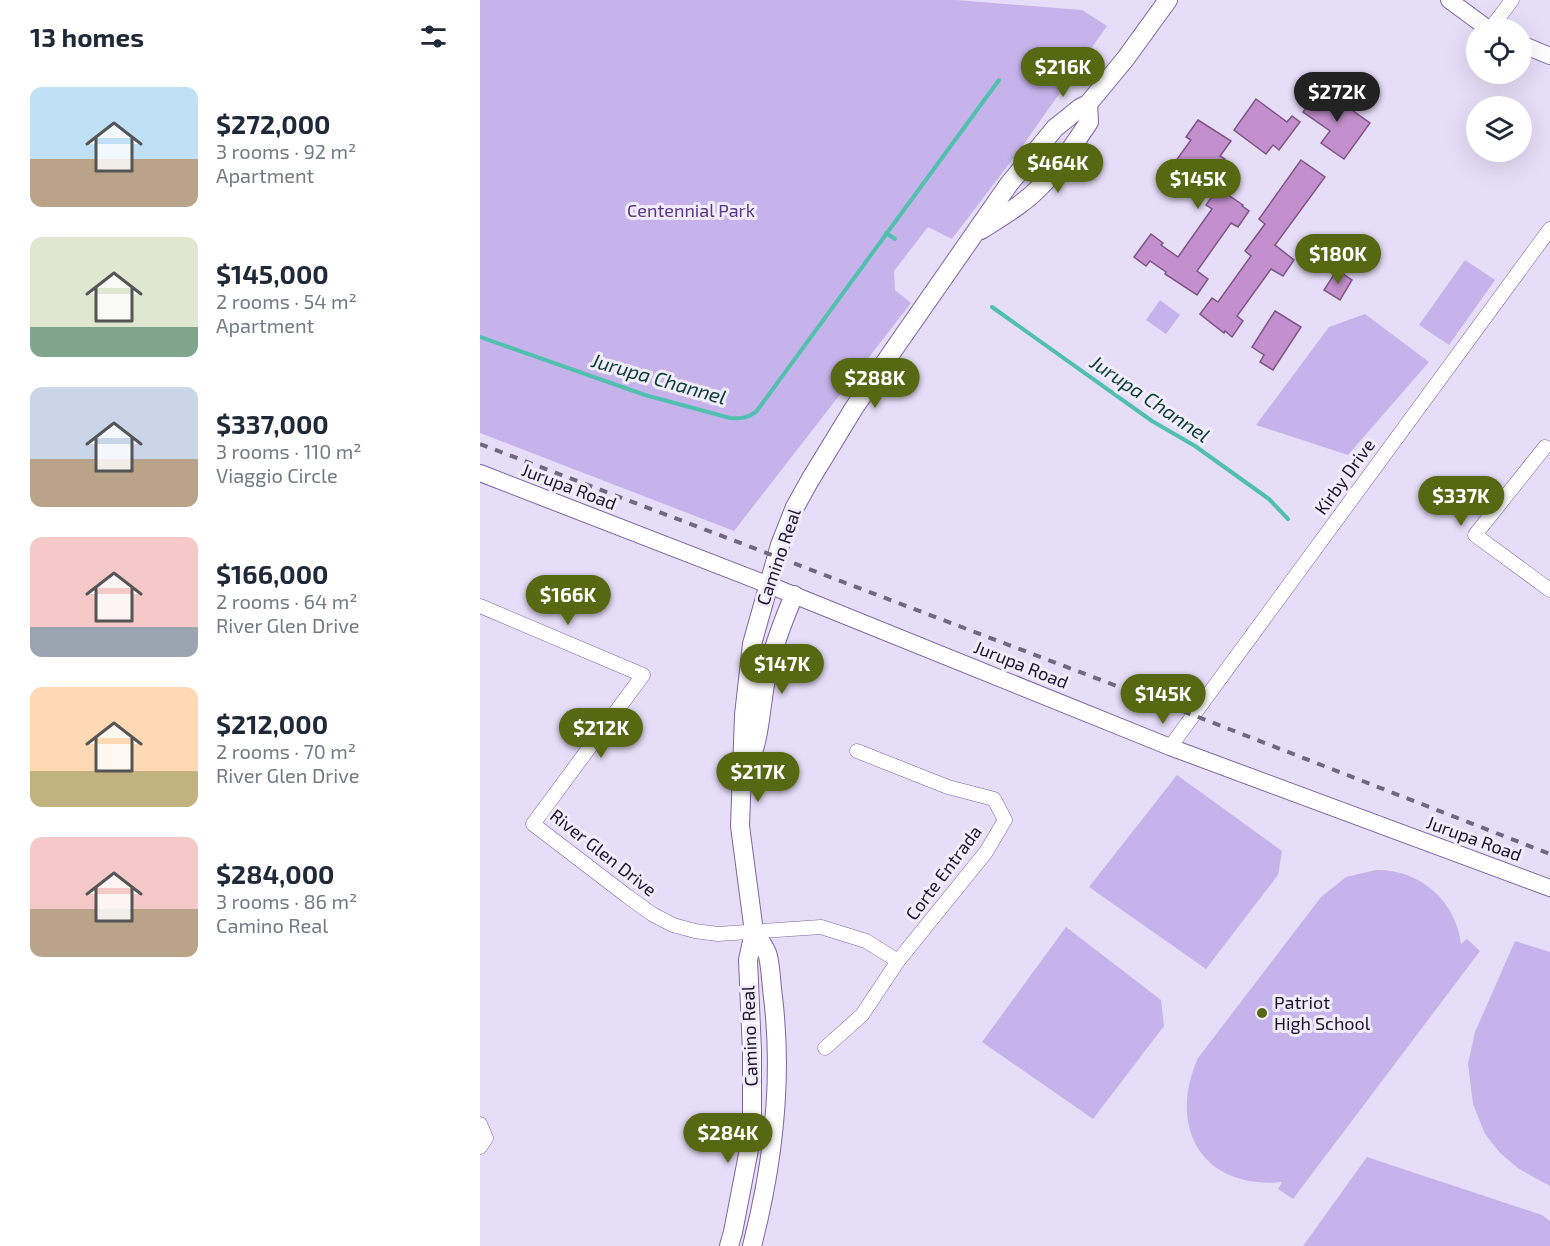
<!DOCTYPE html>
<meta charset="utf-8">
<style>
body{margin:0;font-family:"Exo 2",sans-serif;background:#f6f6f7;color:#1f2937;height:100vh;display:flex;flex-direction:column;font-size:22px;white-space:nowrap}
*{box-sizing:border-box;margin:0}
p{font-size:20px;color:#747a83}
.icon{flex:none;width:33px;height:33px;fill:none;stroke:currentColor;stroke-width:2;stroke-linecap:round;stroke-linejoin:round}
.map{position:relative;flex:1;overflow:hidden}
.side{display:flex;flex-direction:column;background:#fff;width:480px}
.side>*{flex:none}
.buttons{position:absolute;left:986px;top:18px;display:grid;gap:12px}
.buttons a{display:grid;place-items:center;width:66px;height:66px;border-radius:50%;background:#fff;box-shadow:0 6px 24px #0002;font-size:30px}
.price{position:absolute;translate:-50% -51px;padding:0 14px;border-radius:21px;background:#576812;color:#fff;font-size:20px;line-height:39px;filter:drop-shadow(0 2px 3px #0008)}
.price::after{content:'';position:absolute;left:50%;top:36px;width:18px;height:14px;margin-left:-9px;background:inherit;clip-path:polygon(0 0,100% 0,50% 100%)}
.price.active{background:#222;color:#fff}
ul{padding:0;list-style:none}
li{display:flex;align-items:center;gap:18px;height:150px;padding:0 30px}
li span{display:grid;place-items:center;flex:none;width:168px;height:120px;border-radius:12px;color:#555}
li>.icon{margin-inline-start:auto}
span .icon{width:72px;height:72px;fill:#fffc;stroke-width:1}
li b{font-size:26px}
h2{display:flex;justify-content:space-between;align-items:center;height:72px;padding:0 30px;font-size:26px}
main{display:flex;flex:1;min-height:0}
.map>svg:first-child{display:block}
.green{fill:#c7b3ec}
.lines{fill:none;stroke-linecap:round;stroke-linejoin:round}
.stream{stroke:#52c0ae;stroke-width:4}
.building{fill:#c38fcd;stroke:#7f5587;stroke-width:1.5}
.minor-casing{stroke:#7b65a0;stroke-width:15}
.tertiary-casing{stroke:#7b65a0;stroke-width:18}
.secondary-casing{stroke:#7b65a0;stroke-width:20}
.minor{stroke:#fff;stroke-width:14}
.tertiary{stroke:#fff;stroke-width:16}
.secondary{stroke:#fff;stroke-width:18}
.rail{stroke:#716880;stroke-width:4;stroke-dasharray:8 8;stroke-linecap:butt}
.poi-dot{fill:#576812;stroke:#f1edfa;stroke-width:2}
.labels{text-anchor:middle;stroke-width:6;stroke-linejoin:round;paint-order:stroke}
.park-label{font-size:18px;fill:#5a3689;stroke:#f1edfa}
.street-label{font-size:18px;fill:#1e152c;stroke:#f1edfa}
.poi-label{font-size:18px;fill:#1e152c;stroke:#f1edfa;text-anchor:start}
.water-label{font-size:20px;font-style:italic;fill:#093d36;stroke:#f1edfa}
</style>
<main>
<section class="side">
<h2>13 homes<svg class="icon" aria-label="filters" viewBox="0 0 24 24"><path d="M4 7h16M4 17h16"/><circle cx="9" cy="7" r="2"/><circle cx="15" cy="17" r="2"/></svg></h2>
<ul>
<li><span style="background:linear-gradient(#bfe0f5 60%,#b9a48a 0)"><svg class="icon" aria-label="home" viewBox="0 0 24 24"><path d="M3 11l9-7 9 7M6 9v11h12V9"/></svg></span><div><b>$272,000</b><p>3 rooms · 92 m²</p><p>Apartment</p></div></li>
<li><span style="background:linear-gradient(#dfe7d0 75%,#7fa58c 0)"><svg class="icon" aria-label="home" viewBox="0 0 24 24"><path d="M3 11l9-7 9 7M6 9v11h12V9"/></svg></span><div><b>$145,000</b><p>2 rooms · 54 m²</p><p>Apartment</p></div></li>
<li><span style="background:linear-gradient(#c9d6e8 60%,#b9a48a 0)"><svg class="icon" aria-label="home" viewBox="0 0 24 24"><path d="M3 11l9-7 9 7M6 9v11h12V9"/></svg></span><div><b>$337,000</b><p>3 rooms · 110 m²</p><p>Viaggio Circle</p></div></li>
<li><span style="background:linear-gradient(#f6c9c9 75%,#9aa5b1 0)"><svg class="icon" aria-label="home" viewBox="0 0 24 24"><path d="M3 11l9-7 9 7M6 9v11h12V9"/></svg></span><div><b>$166,000</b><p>2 rooms · 64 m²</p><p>River Glen Drive</p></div></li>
<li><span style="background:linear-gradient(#ffd9b3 70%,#c2b280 0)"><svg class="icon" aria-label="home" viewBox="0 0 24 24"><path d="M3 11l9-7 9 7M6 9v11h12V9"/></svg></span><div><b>$212,000</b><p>2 rooms · 70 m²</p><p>River Glen Drive</p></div></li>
<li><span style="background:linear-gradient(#f6c9c9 60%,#b9a48a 0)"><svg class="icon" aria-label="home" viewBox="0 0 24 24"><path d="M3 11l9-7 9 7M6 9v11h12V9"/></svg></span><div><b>$284,000</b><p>3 rooms · 86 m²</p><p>Camino Real</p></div></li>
</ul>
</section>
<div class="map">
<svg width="1070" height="1246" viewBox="0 0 1070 1246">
<rect width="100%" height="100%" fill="#e6ddf8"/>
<g class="green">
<path d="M0 0H476L602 10 627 26 541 148 472 239 448 227 414 271 415 290 431 303 254 531 0 433Z"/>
<path d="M985 260 1015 280 969 345 939 325Z"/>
<path d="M680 300 700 315 686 334 666 320Z"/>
<path d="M885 314 949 362 868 455 776 425 849 327Z"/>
<path d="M697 775 802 851 798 875 726 969 609 887Z"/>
<path d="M896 870C940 869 976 901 981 944L987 939 1000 951 813 1199 798 1189 802 1182C722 1190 687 1127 718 1058L841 897 866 877Z"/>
<path d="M586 927 681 1000 684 1026 613 1119 502 1042Z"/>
<path d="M1035 941 1070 952V1186L1039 1169 1020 1153 1005 1134 993 1104 988 1064 995 1032Z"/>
<path d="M887 1157 1062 1215 1070 1221V1246H823Z"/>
</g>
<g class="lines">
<g class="stream">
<path d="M406 233 415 239"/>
<path d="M512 307 672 421 715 446 789 499 808 519"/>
<path d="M0 337 165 395 250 418C261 419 267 418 276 412L519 80"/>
</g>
</g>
<g class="building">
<path d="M841 88 890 123 864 159 841 143 850 131 823 112Z"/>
<path d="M776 99 807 122 812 116 820 122 799 150 793 145 786 154 754 130Z"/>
<path d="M718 120 751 141 740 156 745 159 729 182 763 205 762 206 769 211 758 227 751 223 717 271 728 279 717 295 685 274 686 272 670 261 666 266 654 257 671 234 683 243 681 245 698 257 732 209 726 205 731 198 690 169 711 140 706 137Z"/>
<path d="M821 160 845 177 795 245 814 260 803 276 791 269 757 316 763 321 752 337 745 331 744 333 720 314 732 298 738 302 771 256 765 251 785 224 779 219Z"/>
<path d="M857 270 872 280 860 300 844 290Z"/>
<path d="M795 311 821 327 793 370 780 362 784 355 772 347Z"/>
</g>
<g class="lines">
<defs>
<g id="minor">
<path d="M1011 28 1032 0"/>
<path d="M1065 447 995 535 1070 590"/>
<path d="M0 606 163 675 53 824 147 896 172 914 193 925 215 931 238 934 341 927 386 941 418 961"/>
<path d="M690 747 1070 229"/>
<path d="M345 1048 382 1015 418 961 506 852 525 820 514 799 468 787 377 751"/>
<path d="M0 1124 6 1138 0 1147"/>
</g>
<g id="tertiary">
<path d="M969 0 1007 28"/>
<path d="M1041 44 1070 56"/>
<path d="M0 473 289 585 690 747 1070 888"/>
</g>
<g id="secondary">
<path d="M501 230C521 217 544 204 561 186 580 167 594 144 609 122L608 104"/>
<path d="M266 769C281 741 280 706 287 674 293 647 303 621 314 595"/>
<path d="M249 1246 253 1232 270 1144 272 1121V1051L268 960 274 932 260 826 264 715 272 644 300 545 315 507 330 480 374 408 412 352 529 184 575 128 600 108 608 104 646 58 688 0"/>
<path d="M272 1246C293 1165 303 1080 293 997 291 983 291 969 288 956 286 948 279 939 274 932"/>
</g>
</defs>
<use href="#minor" class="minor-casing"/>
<use href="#tertiary" class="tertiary-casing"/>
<use href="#secondary" class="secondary-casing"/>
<use href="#minor" class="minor"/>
<use href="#tertiary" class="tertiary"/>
<use href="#secondary" class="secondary"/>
<path class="rail" d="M0 444 713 715 1070 854"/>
</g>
<circle class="poi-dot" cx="782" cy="1013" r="6"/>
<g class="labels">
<g class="park-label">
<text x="211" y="217">Centennial Park</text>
</g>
<g class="street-label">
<text transform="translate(865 477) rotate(-54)" y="6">Kirby Drive</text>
<text transform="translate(89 487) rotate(21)" y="6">Jurupa Road</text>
<text transform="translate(299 557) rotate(-71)" y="6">Camino Real</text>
<text transform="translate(541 665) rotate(22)" y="6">Jurupa Road</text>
<text transform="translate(994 839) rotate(20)" y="6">Jurupa Road</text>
<text transform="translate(123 853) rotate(38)" y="6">River Glen Drive</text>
<text transform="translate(464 873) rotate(-53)" y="6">Corte Entrada</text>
<text transform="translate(270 1036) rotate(-92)" y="6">Camino Real</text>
</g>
<g class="poi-label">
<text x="794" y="1009">Patriot<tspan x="794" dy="21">High School</tspan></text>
</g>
<g class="water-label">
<text transform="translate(179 379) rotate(16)" y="7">Jurupa Channel</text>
<text transform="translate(670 399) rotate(34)" y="7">Jurupa Channel</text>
</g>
</g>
</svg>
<div class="buttons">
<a><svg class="icon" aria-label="locate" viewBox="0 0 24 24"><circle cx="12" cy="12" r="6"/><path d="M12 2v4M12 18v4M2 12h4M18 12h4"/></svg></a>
<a><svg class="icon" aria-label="layers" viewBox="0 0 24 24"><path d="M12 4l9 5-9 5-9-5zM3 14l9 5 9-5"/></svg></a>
</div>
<b class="price" style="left:583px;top:98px">$216K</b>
<b class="price active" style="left:857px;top:123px">$272K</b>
<b class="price" style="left:578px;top:194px">$464K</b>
<b class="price" style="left:718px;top:210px">$145K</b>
<b class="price" style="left:858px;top:285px">$180K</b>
<b class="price" style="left:395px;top:409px">$288K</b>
<b class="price" style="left:981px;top:527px">$337K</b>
<b class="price" style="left:88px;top:626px">$166K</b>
<b class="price" style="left:302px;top:695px">$147K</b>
<b class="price" style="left:683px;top:725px">$145K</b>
<b class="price" style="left:121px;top:759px">$212K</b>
<b class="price" style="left:278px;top:803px">$217K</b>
<b class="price" style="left:248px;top:1164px">$284K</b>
</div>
</main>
